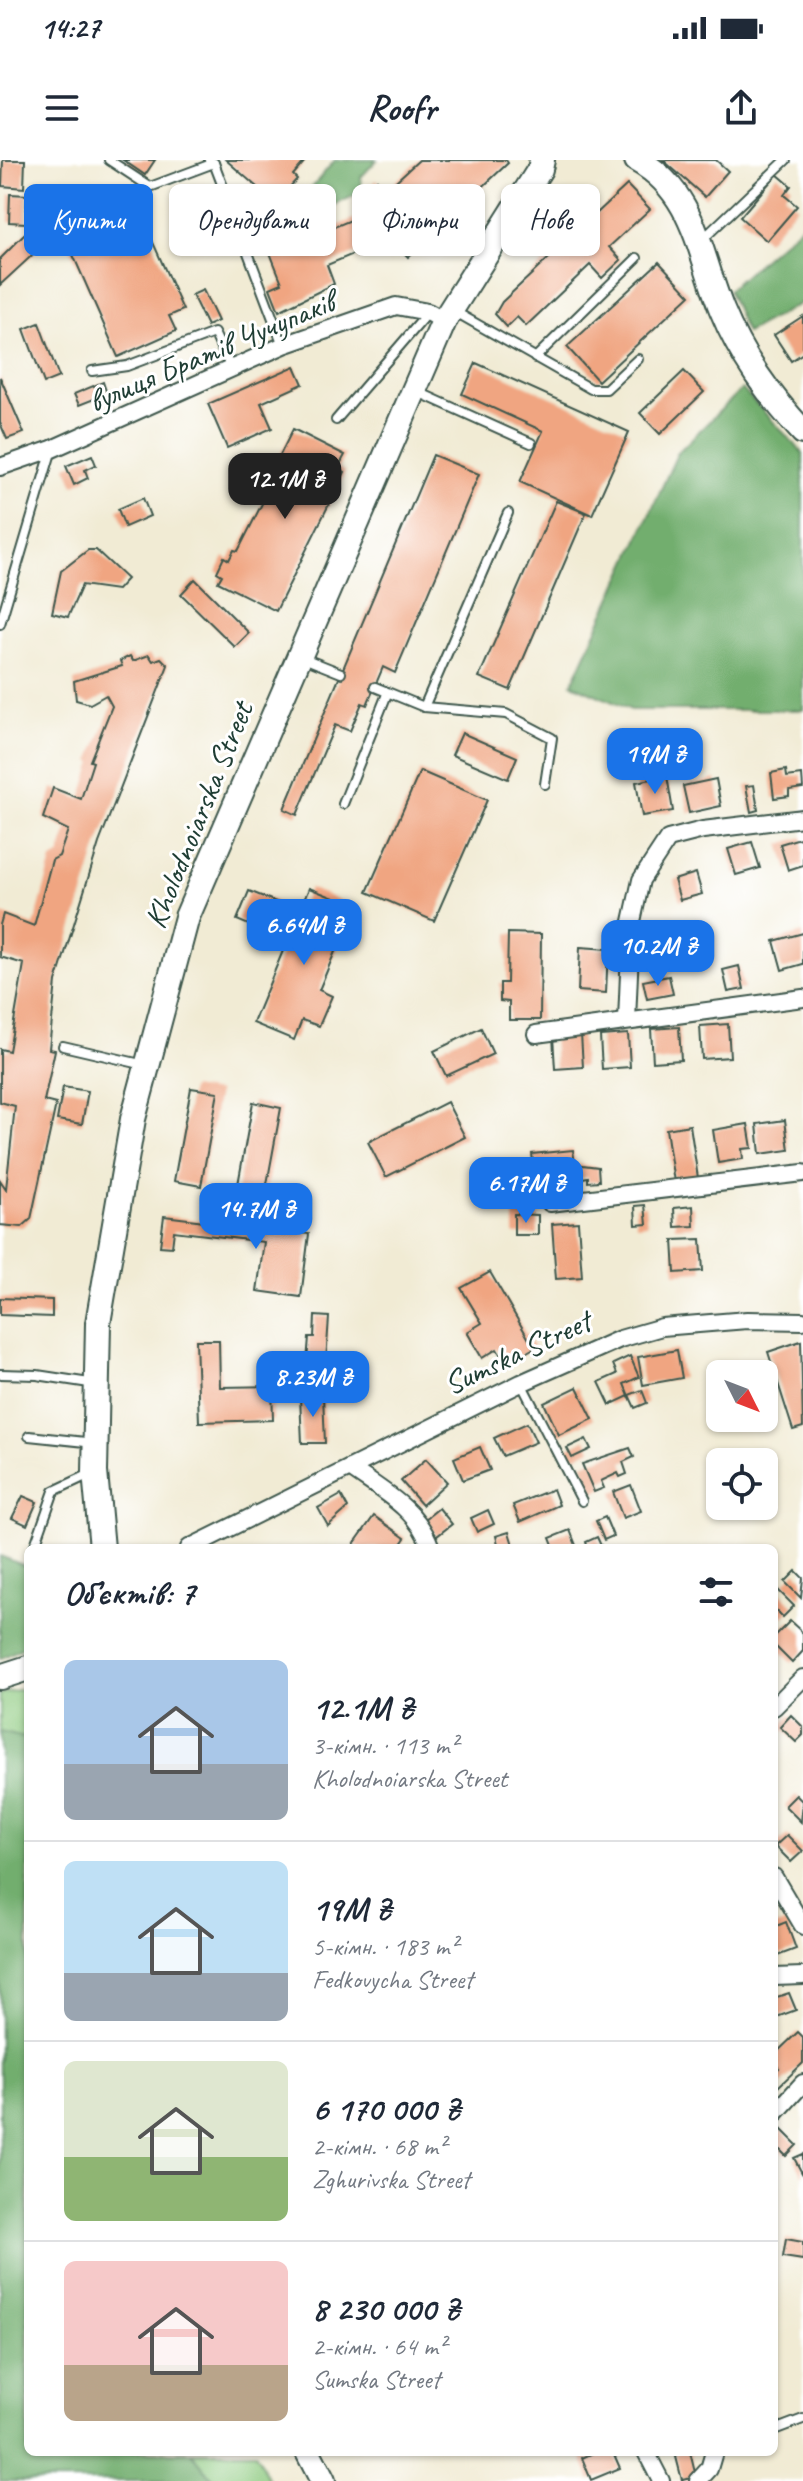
<!DOCTYPE html>
<html lang="uk">
<meta charset="utf-8">
<style>
body{margin:0;font-family:Caveat,sans-serif;background:#f2f2f3;color:#1f2937;height:100vh;display:flex;flex-direction:column;font-size:30px;white-space:nowrap}
*{box-sizing:border-box;margin:0}
p{font-size:26px;color:#747a83}
.icon{flex:none;width:44px;height:44px;fill:none;stroke:currentColor;stroke-width:2;stroke-linecap:round;stroke-linejoin:round}
.map{position:relative;flex:1;overflow:hidden}
.side{position:absolute;left:24px;top:1384px;width:754px;height:912px;display:flex;flex-direction:column;background:#fff;border-radius:12px;box-shadow:0 2px 6px #0004}
.side>*{flex:none}
.banner{position:absolute;left:24px;top:24px;width:756px;height:72px;display:flex;gap:16px}
.needle{width:52px;rotate:132deg}
.tools{position:absolute;left:706px;top:1200px;display:grid;gap:16px}
.tools a{display:grid;place-items:center;width:72px;height:72px;border-radius:12px;background:#fff;box-shadow:0 2px 6px #0004;font-size:40px}
.price{position:absolute;translate:-50% -68px;padding:0 18px;border-radius:16px;background:#1a73e8;color:#fff;font-size:26px;line-height:52px;filter:drop-shadow(0 2px 4px #0008)}
.price::after{content:'';position:absolute;left:50%;top:48px;width:24px;height:18px;margin-left:-12px;background:inherit;clip-path:polygon(0 0,100% 0,50% 100%)}
.price.current{background:#222;color:#fff}
ul{padding:0;list-style:none}
li{display:flex;align-items:center;gap:24px;height:200px;padding:0 40px}
li+li{border-top:2px solid #e0e1e3}
li span{display:grid;place-items:center;flex:none;width:224px;height:160px;border-radius:12px;color:#555}
li>.icon{margin-inline-start:auto}
span .icon{width:96px;height:96px;fill:#fffc;stroke-width:1}
li b{font-size:34px}
h2{display:flex;justify-content:space-between;align-items:center;height:96px;padding:0 40px;font-size:34px}
.chip{padding:0 28px;border-radius:12px;background:#fff;box-shadow:0 2px 6px #0004;font-size:28px;line-height:72px}
.chip.current{background:#1a73e8;color:#fff}
.status{display:flex;justify-content:space-between;align-items:center;height:56px;padding:0 40px;background:#fff;direction:ltr}
.status svg{height:22px;fill:currentColor}
header{display:flex;justify-content:space-between;align-items:center;height:104px;padding:0 40px;background:#fff;font-size:36px;font-weight:700}
.map>svg:first-child{display:block}
.green{fill:#8eca80;stroke:#56845a;stroke-width:2}
.forest{fill:#72ae6e;stroke:#487651;stroke-width:2}
.building{fill:#f0a581}
.lines{fill:none;stroke-linecap:round;stroke-linejoin:round}
.lane-casing{stroke:#3e574c;stroke-width:12}
.street-casing{stroke:#3e574c;stroke-width:20}
.secondary-casing{stroke:#3e574c;stroke-width:28}
.lane{stroke:#fff;stroke-width:8}
.street{stroke:#fff;stroke-width:16}
.secondary{stroke:#fff;stroke-width:24}
.labels{text-anchor:middle;stroke-width:6;stroke-linejoin:round;paint-order:stroke}
.street-label{font-size:32px;fill:#1f3d34;stroke:#fff}
</style>
<div class="status"><b>14:27</b><svg viewBox="0 0 49 12"><path d="M0 12V9h3v3zM5 12V6h3v6zM10 12V3h3v9zM15 12V0h3v12zM26 1h20v11H26zM47 4h2v5h-2z"/></svg></div>
<header><svg class="icon" aria-label="menu" viewBox="0 0 24 24"><path d="M4 6h16M4 12h16M4 18h16"/></svg>Roofr<svg class="icon" aria-label="share" viewBox="0 0 24 24"><path d="M12 15V3M7 8l5-5 5 5M5 13v7h14v-7"/></svg></header>
<div class="map">
<svg width="803" height="2321" viewBox="0 0 803 2321">
<rect width="100%" height="100%" fill="#fff"/>
<filter id="ink" filterUnits="userSpaceOnUse"><feTurbulence type="fractalNoise" baseFrequency=".0125" numOctaves="2"/><feDisplacementMap in="SourceGraphic" scale="16" xChannelSelector="R" yChannelSelector="G"/><feConvolveMatrix kernelMatrix="1 2 1 2 8 2 1 2 1" color-interpolation-filters="sRGB"/></filter>
<filter id="wash" filterUnits="userSpaceOnUse"><feTurbulence type="fractalNoise" baseFrequency=".006" numOctaves="4" result="noise"/><feDisplacementMap in="SourceGraphic" scale="32" xChannelSelector="R" yChannelSelector="G"/><feGaussianBlur stdDeviation="1.8" result="paint"/><feColorMatrix in="noise" values="0 0 0 0 0 0 0 0 0 0 0 0 0 0 0 0 0 1.4 0 .05"/><feComposite in="paint" operator="in"/></filter>
<g filter="url(#wash)">
<rect width="100%" height="100%" fill="#f1ebd4"/>
<g class="green">
<path d="M28 1527V1579L0 1572V1534Z"/>
<path d="M191 2292H255L269 2321H215Z"/>
</g>
<g class="forest">
<path d="M335 0H377L361 17 362 32 270 76Z"/>
<path d="M803 64V142L746 173 728 130Z"/>
<path d="M742 229 803 293V550H631L572 524 678 292Z"/>
<path d="M0 1396 28 1407V1485L0 1499Z"/>
<path d="M0 1572 28 1579V2292H191L215 2321H0Z"/>
</g>
<g id="blocks">
<g class="building">
<path d="M3 0H25L24 28 2 26Z"/>
<path d="M123 0H155L145 15Z"/>
<path d="M226 0H306L293 15 297 19 270 49 252 33 257 27Z"/>
<path d="M419 0H506L508 3 408 97 384 71 368 88 327 105 334 124 279 151 270 128 282 123 269 90 283 85 284 88 356 58 379 38 369 28 377 20 386 30Z"/>
<path d="M663 0H716L728 11 705 37Z"/>
<path d="M777 14 791 26 784 35 797 46 767 81 740 57Z"/>
<path d="M627 25 650 49 609 87 621 100 602 118 590 105 526 166 517 157 507 167 495 154 502 142Z"/>
<path d="M10 34 27 35 26 63 9 62Z"/>
<path d="M128 62 130 68 144 62 183 150 169 156 176 171 118 197 70 88Z"/>
<path d="M26 73 40 88 0 125V99Z"/>
<path d="M659 102 690 135 598 221 567 187Z"/>
<path d="M203 130 218 161 207 166 192 135Z"/>
<path d="M803 156V193L791 201 774 175Z"/>
<path d="M39 163 59 217 44 223 24 169Z"/>
<path d="M476 203 629 272 592 355 520 322 543 271 462 234Z"/>
<path d="M295 206 303 224 261 243 272 268 227 288 208 244Z"/>
<path d="M684 211 704 232 660 274 640 253Z"/>
<path d="M0 217 24 273 7 279 0 263Z"/>
<path d="M103 222 107 234 79 245 74 234Z"/>
<path d="M293 269 345 295 338 308 345 312 276 451 218 422 222 415 217 412 224 397 229 400 234 390 238 391 277 314 272 311Z"/>
<path d="M92 295 96 305 85 310 88 318 74 325 66 306Z"/>
<path d="M433 295 479 314 395 513 383 507 367 545 362 543 350 571 335 565 297 655 284 649Z"/>
<path d="M143 338 150 356 125 367 118 349Z"/>
<path d="M556 341 586 353 510 530 479 517Z"/>
<path d="M88 390H96L127 419 117 430 82 425 68 457 52 453 61 411Z"/>
<path d="M195 419 249 473 235 487 181 434Z"/>
<path d="M149 495 153 501 161 498 168 505 99 683 56 822 49 889 55 890 44 941 56 944 31 1059 22 1067 0 1065V1020L6 1029 15 946 0 942V889L9 891 24 804 0 797V765L3 754 34 766 52 700 59 696 68 670 43 658 53 628 81 639 93 602 90 601 112 546 106 535 90 544 76 540 74 521 122 506 120 501 130 496 133 501Z"/>
<path d="M462 573 517 597 508 619 452 595Z"/>
<path d="M786 610 787 617 802 615 803 628 789 630V636L774 638 771 613Z"/>
<path d="M420 611 487 640 434 761 367 732Z"/>
<path d="M667 616 673 651 642 656 636 622Z"/>
<path d="M716 619 721 646 689 653 683 626Z"/>
<path d="M754 625 758 650 751 652 746 626Z"/>
<path d="M803 677V705L788 710 780 684Z"/>
<path d="M752 682 760 708 736 715 728 689Z"/>
<path d="M696 713 702 734 680 740 674 720Z"/>
<path d="M309 728 354 746 319 830 332 836 319 866 302 860 294 880 253 863Z"/>
<path d="M249 731 291 748 279 778 237 760Z"/>
<path d="M508 773 541 774 540 860H509V842L500 841V823H507Z"/>
<path d="M803 773V804L782 810 774 781Z"/>
<path d="M580 787 608 789 606 833 578 831Z"/>
<path d="M739 806 744 829 728 832 723 810Z"/>
<path d="M669 816 673 834 647 839 643 821Z"/>
<path d="M728 864 730 897 702 899 700 866Z"/>
<path d="M679 867 681 900 653 902 651 869Z"/>
<path d="M481 868 493 894 446 916 434 891Z"/>
<path d="M581 874 583 907 555 909 553 876Z"/>
<path d="M628 874 630 907 602 909 600 876Z"/>
<path d="M63 927 88 931 82 964 57 960Z"/>
<path d="M191 928 218 932 201 1026 174 1021Z"/>
<path d="M253 942 281 948 265 1035 237 1030Z"/>
<path d="M447 942 465 977 386 1017 368 982Z"/>
<path d="M785 960 789 990 760 994 757 964Z"/>
<path d="M748 964 752 988 742 989 743 999 718 1003 713 970Z"/>
<path d="M690 965 698 1018 674 1022 666 969Z"/>
<path d="M573 990 575 1004 598 1007 599 1021 588 1022V1017L540 1026 537 1000 533 1001 532 994Z"/>
<path d="M645 1045 647 1064 636 1065 635 1046Z"/>
<path d="M693 1046 694 1066 675 1067 674 1048Z"/>
<path d="M514 1054 538 1055V1075H514Z"/>
<path d="M164 1056 309 1074 301 1137 257 1131 264 1082 174 1071 172 1087 160 1086Z"/>
<path d="M578 1062 582 1117 556 1119 552 1064Z"/>
<path d="M701 1079 703 1111 675 1113 673 1080Z"/>
<path d="M490 1112 534 1188 506 1204 497 1189 482 1198 467 1172 482 1163 461 1128Z"/>
<path d="M0 1138 52 1140V1157L0 1155Z"/>
<path d="M315 1156 329 1157 325 1216 306 1215 309 1177H314Z"/>
<path d="M196 1180H219L220 1227 272 1226 273 1260 199 1262Z"/>
<path d="M801 1181 803 1267 793 1270 768 1192Z"/>
<path d="M677 1190 682 1218 643 1225 638 1197Z"/>
<path d="M630 1196 639 1217 624 1224 629 1236 610 1245 599 1222 617 1214 613 1204Z"/>
<path d="M577 1227 593 1259 559 1275 544 1243Z"/>
<path d="M642 1230 647 1243 635 1248 629 1235Z"/>
<path d="M323 1235 325 1283H302L300 1236Z"/>
<path d="M527 1263 536 1282 503 1296 494 1278Z"/>
<path d="M586 1279 591 1289 572 1298 567 1288Z"/>
<path d="M480 1287 490 1310 463 1320 454 1298Z"/>
<path d="M630 1288 634 1297 623 1302 627 1314 620 1317 618 1313 601 1321 604 1328 594 1332 582 1304Z"/>
<path d="M426 1299 447 1322 422 1345 401 1321Z"/>
<path d="M631 1325 641 1351 623 1358 613 1332Z"/>
<path d="M553 1329 559 1345 520 1362 513 1345Z"/>
<path d="M341 1335 348 1348 328 1366 318 1348Z"/>
<path d="M23 1336 37 1342 27 1365 12 1358Z"/>
<path d="M439 1348 452 1364 437 1376 424 1360Z"/>
<path d="M488 1350 494 1364 477 1372 471 1358Z"/>
<path d="M374 1356 405 1378 398 1388H360L354 1384Z"/>
<path d="M605 1357 613 1376 604 1380 596 1361Z"/>
<path d="M570 1370 577 1388H554L550 1378Z"/>
<path d="M509 1372 514 1388H499L496 1376Z"/>
<path d="M597 1377 602 1388H588L586 1382Z"/>
<path d="M796 1411 803 1418 801 1438 785 1422Z"/>
<path d="M778 1430 794 1446 783 1457 774 1448V1434Z"/>
<path d="M790 1461 803 1473V1491L792 1503 774 1485V1477Z"/>
<path d="M791 1555 803 1567V1575L796 1582 780 1567Z"/>
<path d="M796 1635 803 1642 801 1662 785 1646Z"/>
<path d="M787 1675 803 1691 791 1702 775 1686Z"/>
<path d="M786 1762 796 1789 777 1796 774 1767Z"/>
<path d="M789 1833 796 1850 774 1858V1838Z"/>
<path d="M798 1872 803 1877V1903L776 1929 774 1913 779 1908 774 1903V1895Z"/>
<path d="M781 1969 797 1985 786 1996 774 1984V1977Z"/>
<path d="M803 1994V2015L794 1998Z"/>
<path d="M786 2079 803 2082V2100L783 2097Z"/>
<path d="M595 2292H613L620 2308 591 2320 582 2298Z"/>
<path d="M679 2292H690L696 2317 682 2320 675 2293Z"/>
</g>
</g>
</g>
<g filter="url(#ink)">
<use href="#blocks" fill-opacity="0" stroke="#3e574c" stroke-width="2"/>
<g class="lines">
<defs>
<g id="lane">
<path d="M109 0 150 27 214 3"/>
<path d="M209 0 214 3 283 185"/>
<path d="M703 79 786 0"/>
<path d="M452 150 591 229H606L638 199"/>
<path d="M535 198 637 98"/>
<path d="M92 211 127 206 214 173 231 208"/>
<path d="M418 232 531 283"/>
<path d="M336 260 428 153"/>
<path d="M0 464 52 289"/>
<path d="M301 497 341 513"/>
<path d="M375 527 424 547 506 554 552 578 545 624"/>
<path d="M424 547 508 353"/>
<path d="M343 644 387 534"/>
<path d="M63 886 145 905"/>
<path d="M0 1214 37 1215 96 1224"/>
<path d="M521 1223 582 1341"/>
<path d="M29 1276 95 1283"/>
<path d="M34 1388 54 1331 90 1314"/>
<path d="M774 2270 803 2259"/>
</g>
<g id="street">
<path d="M0 307 52 289 284 185 396 146 428 152 444 161"/>
<path d="M627 861 631 766 641 720 668 679 703 670 803 658"/>
<path d="M536 874 803 838"/>
<path d="M550 1043 803 1013"/>
<path d="M350 1308C382 1331 418 1349 431 1388"/>
<path d="M189 1388 521 1223 620 1179 662 1167 747 1160 803 1161"/>
<path d="M774 1547 803 1518"/>
<path d="M774 1717 803 1766"/>
<path d="M774 1817 803 1816"/>
<path d="M774 1955 803 1923"/>
<path d="M646 2292 661 2321"/>
<path d="M698 2321 709 2309 714 2292"/>
</g>
<g id="secondary">
<path d="M637 0C695 32 699 94 722 150 741 197 769 235 803 272"/>
<path d="M102 1388 95 1312 98 1163 133 959 187 757 444 161 540 9 542 0"/>
<path d="M0 1517 28 1508"/>
<path d="M308 2292 323 2321"/>
</g>
</defs>
<use href="#lane" class="lane-casing"/>
<use href="#street" class="street-casing"/>
<use href="#secondary" class="secondary-casing"/>
<use href="#lane" class="lane"/>
<use href="#street" class="street"/>
<use href="#secondary" class="secondary"/>
</g>
</g>
<g class="labels">
<g class="street-label">
<text transform="translate(211 191) rotate(-23)" y="11">вулиця Братів Чучупаків</text>
<text transform="translate(198 655) rotate(-68)" y="11">Kholodnoiarska Street</text>
<text transform="translate(517 1192) rotate(-25)" y="11">Sumska Street</text>
</g>
</g>
</svg>
<div class="tools">
<a><svg class="needle" viewBox="-14 -14 28 28"><path d="M0-13l5 13h-10z" fill="#e53935"/><path d="M0 13l5-13h-10z" fill="#747a83"/></svg></a>
<a><svg class="icon" aria-label="locate" viewBox="0 0 24 24"><circle cx="12" cy="12" r="6"/><path d="M12 2v4M12 18v4M2 12h4M18 12h4"/></svg></a>
</div>
<b class="price current" style="left:285px;top:361px">12.1M ₴</b>
<b class="price" style="left:655px;top:636px">19M ₴</b>
<b class="price" style="left:304px;top:807px">6.64M ₴</b>
<b class="price" style="left:658px;top:828px">10.2M ₴</b>
<b class="price" style="left:526px;top:1065px">6.17M ₴</b>
<b class="price" style="left:256px;top:1091px">14.7M ₴</b>
<b class="price" style="left:313px;top:1259px">8.23M ₴</b>
<div class="banner">
<a class="chip current">Купити</a>
<a class="chip">Орендувати</a>
<a class="chip">Фільтри</a>
<a class="chip">Нове</a>
</div>
<section class="side">
<h2>Об’єктів: 7<svg class="icon" aria-label="filters" viewBox="0 0 24 24"><path d="M4 7h16M4 17h16"/><circle cx="9" cy="7" r="2"/><circle cx="15" cy="17" r="2"/></svg></h2>
<ul>
<li><span style="background:linear-gradient(#a9c7e8 65%,#9aa5b1 0)"><svg class="icon" aria-label="home" viewBox="0 0 24 24"><path d="M3 11l9-7 9 7M6 9v11h12V9"/></svg></span><div><b>12.1M ₴</b><p>3-кімн. · 113 m²</p><p>Kholodnoiarska Street</p></div></li>
<li><span style="background:linear-gradient(#bfe0f5 70%,#9aa5b1 0)"><svg class="icon" aria-label="home" viewBox="0 0 24 24"><path d="M3 11l9-7 9 7M6 9v11h12V9"/></svg></span><div><b>19M ₴</b><p>5-кімн. · 183 m²</p><p>Fedkovycha Street</p></div></li>
<li><span style="background:linear-gradient(#dfe7d0 60%,#8fb573 0)"><svg class="icon" aria-label="home" viewBox="0 0 24 24"><path d="M3 11l9-7 9 7M6 9v11h12V9"/></svg></span><div><b>6 170 000 ₴</b><p>2-кімн. · 68 m²</p><p>Zghurivska Street</p></div></li>
<li><span style="background:linear-gradient(#f6c9c9 65%,#b9a48a 0)"><svg class="icon" aria-label="home" viewBox="0 0 24 24"><path d="M3 11l9-7 9 7M6 9v11h12V9"/></svg></span><div><b>8 230 000 ₴</b><p>2-кімн. · 64 m²</p><p>Sumska Street</p></div></li>
</ul>
</section>
</div>
